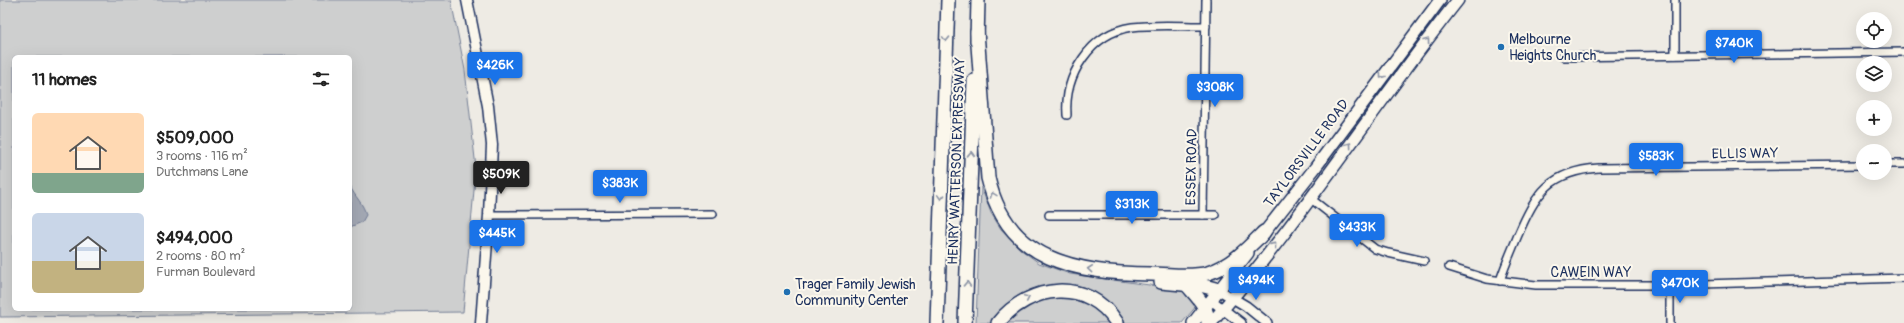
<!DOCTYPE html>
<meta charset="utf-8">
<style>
body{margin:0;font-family:Pangolin,sans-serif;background:#f6f6f6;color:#222;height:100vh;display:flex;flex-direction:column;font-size:15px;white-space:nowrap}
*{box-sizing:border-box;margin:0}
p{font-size:13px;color:#767676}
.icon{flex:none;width:22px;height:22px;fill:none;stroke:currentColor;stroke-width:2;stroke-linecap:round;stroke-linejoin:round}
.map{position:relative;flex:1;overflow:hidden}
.details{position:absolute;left:12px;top:55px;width:340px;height:256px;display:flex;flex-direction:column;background:#fff;border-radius:6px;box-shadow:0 4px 16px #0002}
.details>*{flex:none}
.controls{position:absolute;left:1856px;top:12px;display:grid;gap:8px}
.controls a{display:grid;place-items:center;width:36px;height:36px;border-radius:50%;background:#fff;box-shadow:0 4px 16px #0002;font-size:20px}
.price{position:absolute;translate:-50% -34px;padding:0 9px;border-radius:4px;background:#1a73e8;color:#fff;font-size:13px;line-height:26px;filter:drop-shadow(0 1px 2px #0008)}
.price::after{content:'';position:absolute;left:50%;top:24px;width:12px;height:9px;margin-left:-6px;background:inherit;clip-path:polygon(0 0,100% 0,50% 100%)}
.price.selected{background:#222;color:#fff}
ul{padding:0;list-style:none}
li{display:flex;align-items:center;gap:12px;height:100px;padding:0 20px}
li span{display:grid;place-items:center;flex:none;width:112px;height:80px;border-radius:6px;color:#555}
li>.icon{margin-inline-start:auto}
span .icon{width:48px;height:48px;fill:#fffc;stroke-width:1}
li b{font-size:17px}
h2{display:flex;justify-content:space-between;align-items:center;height:48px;padding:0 20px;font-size:17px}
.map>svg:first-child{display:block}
.green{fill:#cecfcf;stroke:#747f96;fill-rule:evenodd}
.water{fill:#a3a8b4;stroke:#6d7892}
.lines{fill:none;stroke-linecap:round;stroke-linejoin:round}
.minor-casing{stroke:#1b2f5e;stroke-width:10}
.tertiary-casing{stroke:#1b2f5e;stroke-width:12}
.secondary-casing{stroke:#1b2f5e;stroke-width:13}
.primary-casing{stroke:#1b2f5e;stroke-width:14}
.motorway-casing{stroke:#1b2f5e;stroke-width:16}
.minor{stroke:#fbf7ec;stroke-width:7}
.tertiary{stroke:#fbf7ec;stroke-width:9}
.secondary{stroke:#fbf7ec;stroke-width:10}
.primary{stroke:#fbf7ec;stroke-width:11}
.motorway{stroke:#fbf7ec;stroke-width:13}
.oneway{stroke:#8b93a5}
.poi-dot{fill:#1f6fb2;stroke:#fbf7ec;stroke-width:1.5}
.labels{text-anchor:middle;stroke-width:4;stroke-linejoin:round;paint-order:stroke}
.poi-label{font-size:14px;fill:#1b2f5e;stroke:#fbf7ec;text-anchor:start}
.street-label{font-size:14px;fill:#1b2f5e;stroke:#fbf7ec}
</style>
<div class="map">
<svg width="1904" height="323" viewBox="0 0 1904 323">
<rect width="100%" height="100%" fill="#eeebe4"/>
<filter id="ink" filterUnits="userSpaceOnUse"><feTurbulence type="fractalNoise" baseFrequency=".025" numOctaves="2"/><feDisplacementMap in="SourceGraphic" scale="8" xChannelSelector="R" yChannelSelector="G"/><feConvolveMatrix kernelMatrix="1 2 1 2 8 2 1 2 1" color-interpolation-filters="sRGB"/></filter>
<g filter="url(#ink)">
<g class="green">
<path d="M0 0H451L465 70 476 168 463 312 0 317ZM14 57H350V309H14Z"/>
<path d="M981 187 991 213 1001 229 1020 249 1039 263 1070 274 1178 289 1184 291 1198 304 1182 323H1122L1065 287 993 323H976Z"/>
<path d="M1064 296C1085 302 1096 307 1111 323H1003L1031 301Z"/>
</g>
<path class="water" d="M350 186C354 196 364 204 366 215L362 222 350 227Z"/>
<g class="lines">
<defs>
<g id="minor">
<path d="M1675 0V55"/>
<path d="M1563 57 1904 52"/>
<path d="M1067 115C1064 76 1090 33 1132 27 1156 24 1182 26 1206 26"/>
<path d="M1885 164H1904"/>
<path d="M1310 198 1375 249 1388 253 1424 261"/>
<path d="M489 215 713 214"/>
<path d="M1049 215H1215"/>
<path d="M1203 215 1206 0"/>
<path d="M1449 267 1487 279 1536 285H1670L1904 278"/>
<path d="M1500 281C1505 265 1512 250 1518 235 1536 193 1550 171 1599 168L1863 165"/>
<path d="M1670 285V323"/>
</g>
<g id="tertiary">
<path d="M1219 290 1246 306 1267 323"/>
<path d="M1211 300 1241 323"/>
</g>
<path id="secondary" d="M467 0 488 106 492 145 489 215 481 323"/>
<g id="primary">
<path d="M1260 238 1315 168 1440 0"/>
<path d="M1193 323 1248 253"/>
<path d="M1211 323C1301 221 1374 106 1458 0"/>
</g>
<g id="motorway">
<path d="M977 32 988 178C1007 262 1077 273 1151 274 1170 274 1190 278 1208 273 1231 266 1248 248 1264 232"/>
<path d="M977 41 978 0"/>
<path d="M1161 282 1204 286 1219 290"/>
<path d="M1187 285C1197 297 1208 306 1208 323"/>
<path d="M937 323 948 0"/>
<path d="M965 323 974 81"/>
<path d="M998 323C1029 284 1088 277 1117 323"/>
</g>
</defs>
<use href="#minor" class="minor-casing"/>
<use href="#tertiary" class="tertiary-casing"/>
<use href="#secondary" class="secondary-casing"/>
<use href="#primary" class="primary-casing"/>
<use href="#motorway" class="motorway-casing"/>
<use href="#minor" class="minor"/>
<use href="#tertiary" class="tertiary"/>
<use href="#secondary" class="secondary"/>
<use href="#primary" class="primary"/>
<use href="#motorway" class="motorway"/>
</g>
<defs><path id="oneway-chevron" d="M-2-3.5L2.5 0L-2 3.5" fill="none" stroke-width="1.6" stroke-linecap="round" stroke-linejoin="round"/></defs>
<g class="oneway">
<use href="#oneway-chevron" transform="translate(946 39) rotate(92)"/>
<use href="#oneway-chevron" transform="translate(1427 41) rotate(-53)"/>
<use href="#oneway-chevron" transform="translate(1382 76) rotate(126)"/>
<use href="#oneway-chevron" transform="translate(1349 145) rotate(-54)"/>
<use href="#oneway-chevron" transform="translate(971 154) rotate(-88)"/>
<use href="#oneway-chevron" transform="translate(993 195) rotate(-110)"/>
<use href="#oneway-chevron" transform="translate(941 197) rotate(92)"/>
<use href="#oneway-chevron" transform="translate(1274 245) rotate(-51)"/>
<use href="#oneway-chevron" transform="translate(1090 269) rotate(-174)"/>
<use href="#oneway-chevron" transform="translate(967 284) rotate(-88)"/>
<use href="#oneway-chevron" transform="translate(1027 298) rotate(-25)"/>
</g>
</g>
<g class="poi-dot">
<circle cx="1501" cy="47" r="4"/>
<circle cx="787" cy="292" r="4"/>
</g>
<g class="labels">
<g class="poi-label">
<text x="1509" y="44">Melbourne<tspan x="1509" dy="16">Heights Church</tspan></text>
<text x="795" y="289">Trager Family Jewish<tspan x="795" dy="16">Community Center</tspan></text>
</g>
<g class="street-label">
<text transform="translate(1306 153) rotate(-53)" y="5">TAYLORSVILLE ROAD</text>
<text transform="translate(1745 153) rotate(-1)" y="5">ELLIS WAY</text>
<text transform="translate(956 161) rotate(-88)" y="5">HENRY WATTERSON EXPRESSWAY</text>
<text transform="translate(1191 167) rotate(-89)" y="5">ESSEX ROAD</text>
<text x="1591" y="277">CAWEIN WAY</text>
</g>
</g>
</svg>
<div class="controls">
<a><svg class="icon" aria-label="locate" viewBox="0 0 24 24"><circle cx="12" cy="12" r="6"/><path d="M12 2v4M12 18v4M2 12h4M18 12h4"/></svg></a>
<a><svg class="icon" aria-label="layers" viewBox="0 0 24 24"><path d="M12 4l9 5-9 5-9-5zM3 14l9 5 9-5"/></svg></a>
<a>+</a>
<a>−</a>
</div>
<b class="price" style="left:1734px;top:64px">$740K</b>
<b class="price" style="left:495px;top:86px">$426K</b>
<b class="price" style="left:1215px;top:108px">$308K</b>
<b class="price" style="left:1656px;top:177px">$583K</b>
<b class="price selected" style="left:501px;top:195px">$509K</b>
<b class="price" style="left:620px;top:204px">$383K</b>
<b class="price" style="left:1132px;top:225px">$313K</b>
<b class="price" style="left:1357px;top:248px">$433K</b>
<b class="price" style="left:497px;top:254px">$445K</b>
<b class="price" style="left:1256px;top:301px">$494K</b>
<b class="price" style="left:1680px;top:304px">$470K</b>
<section class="details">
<h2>11 homes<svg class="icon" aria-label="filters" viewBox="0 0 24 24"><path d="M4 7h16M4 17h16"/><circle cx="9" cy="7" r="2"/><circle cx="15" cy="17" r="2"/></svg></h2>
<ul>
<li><span style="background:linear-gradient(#ffd9b3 75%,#7fa58c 0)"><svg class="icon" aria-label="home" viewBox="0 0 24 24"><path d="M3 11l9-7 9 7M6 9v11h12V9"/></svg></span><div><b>$509,000</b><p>3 rooms · 116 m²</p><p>Dutchmans Lane</p></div></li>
<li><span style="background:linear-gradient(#c9d6e8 60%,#c2b280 0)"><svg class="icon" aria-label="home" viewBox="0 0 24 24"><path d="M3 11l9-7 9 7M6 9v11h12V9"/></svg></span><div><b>$494,000</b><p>2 rooms · 80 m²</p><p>Furman Boulevard</p></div></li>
</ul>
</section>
</div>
